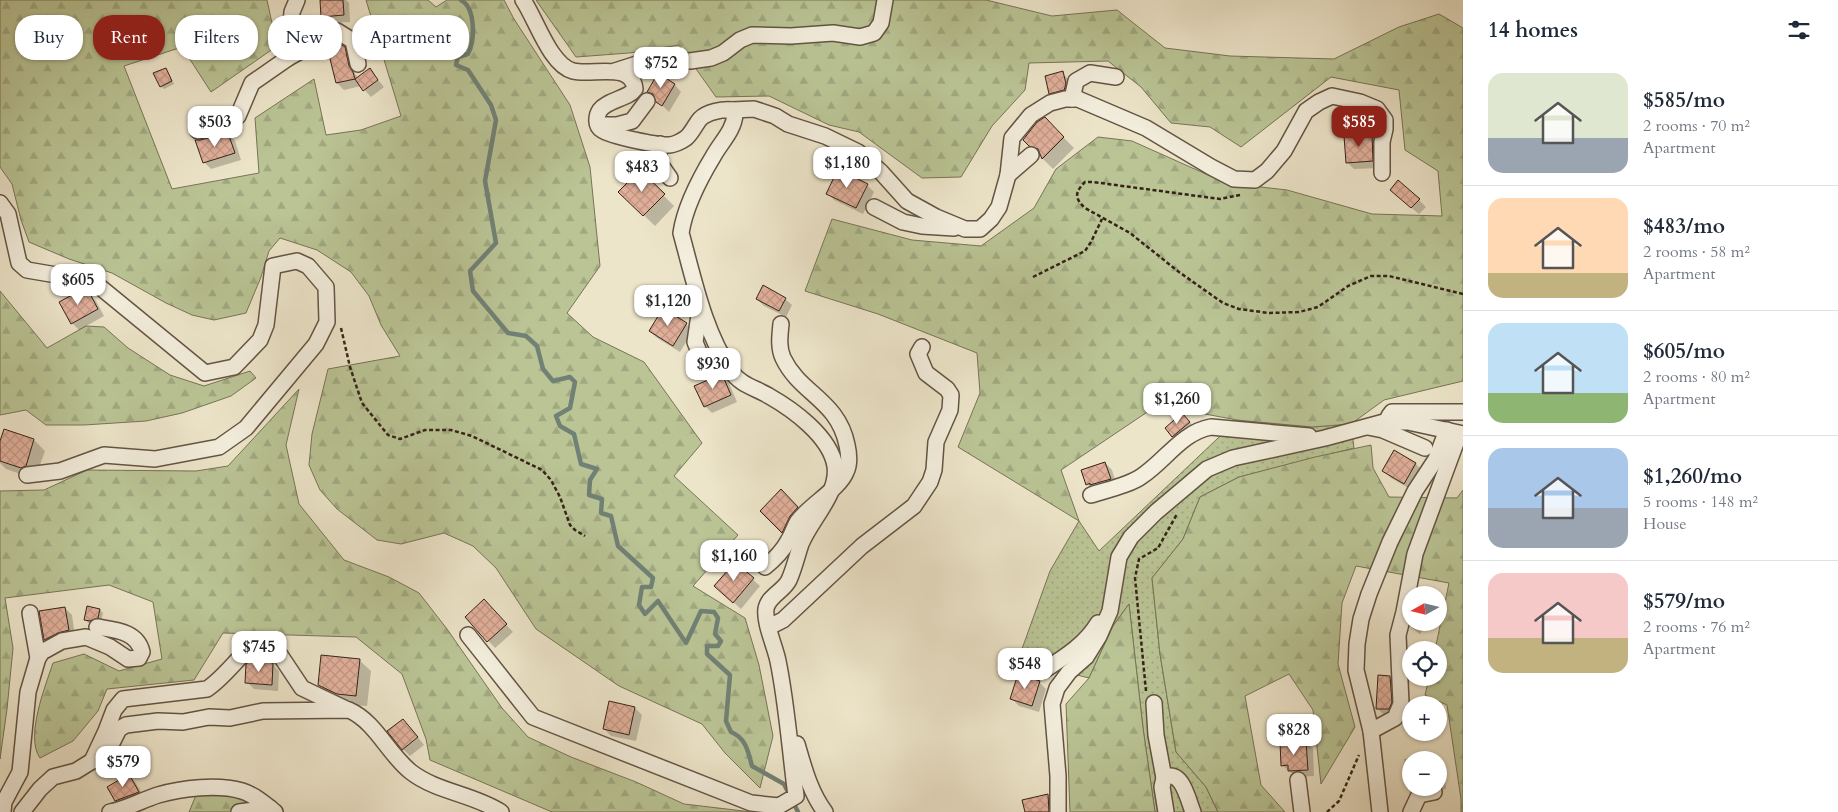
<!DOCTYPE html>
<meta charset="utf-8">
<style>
body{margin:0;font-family:Cardo,serif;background:#f6f6f7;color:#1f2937;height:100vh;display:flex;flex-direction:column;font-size:19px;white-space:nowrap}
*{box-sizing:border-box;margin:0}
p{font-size:16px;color:#747a83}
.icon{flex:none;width:28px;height:28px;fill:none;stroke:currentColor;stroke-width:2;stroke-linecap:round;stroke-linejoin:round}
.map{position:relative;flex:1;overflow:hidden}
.details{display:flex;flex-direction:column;background:#fff;width:375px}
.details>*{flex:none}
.hud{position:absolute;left:15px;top:15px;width:475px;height:45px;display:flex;gap:10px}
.needle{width:32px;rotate:262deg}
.controls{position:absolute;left:1402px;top:586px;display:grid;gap:10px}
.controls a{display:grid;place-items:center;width:45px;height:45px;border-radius:50%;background:#fff;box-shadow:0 1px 4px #0004;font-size:25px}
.price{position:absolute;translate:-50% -42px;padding:0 11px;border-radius:10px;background:#fff;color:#222;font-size:16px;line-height:32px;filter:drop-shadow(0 1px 2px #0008)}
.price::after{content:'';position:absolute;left:50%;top:30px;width:15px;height:11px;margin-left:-8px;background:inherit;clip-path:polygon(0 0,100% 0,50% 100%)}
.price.selected{background:#8f2418;color:#fff}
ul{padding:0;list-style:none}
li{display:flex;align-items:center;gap:15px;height:125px;padding:0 25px}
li+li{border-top:1px solid #e0e1e3}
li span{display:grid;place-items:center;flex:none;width:140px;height:100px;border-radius:15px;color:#555}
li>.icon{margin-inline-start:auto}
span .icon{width:60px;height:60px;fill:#fffc;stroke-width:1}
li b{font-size:21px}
h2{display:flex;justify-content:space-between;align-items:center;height:60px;padding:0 25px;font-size:21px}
.pill{padding:0 18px;border-radius:20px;background:#fff;box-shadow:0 1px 4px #0004;font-size:18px;line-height:45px}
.pill.selected{background:#8f2418;color:#fff}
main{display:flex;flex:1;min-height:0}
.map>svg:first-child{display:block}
.grass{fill:url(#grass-dots);stroke:#787456}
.forest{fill:url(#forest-firs);stroke:#787456}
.shadow{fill:#0003;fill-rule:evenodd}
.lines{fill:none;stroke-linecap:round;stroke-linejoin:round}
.stream{stroke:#718176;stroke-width:4.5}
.building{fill:url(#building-cross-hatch);stroke:#362318}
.minor-casing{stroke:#645444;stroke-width:18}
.path{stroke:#362318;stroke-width:2.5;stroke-dasharray:4 2.5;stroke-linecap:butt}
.minor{stroke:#f3eedd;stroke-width:15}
</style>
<main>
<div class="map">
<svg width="1463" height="812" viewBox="0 0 1463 812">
<defs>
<pattern id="grass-dots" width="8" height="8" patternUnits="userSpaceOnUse" patternTransform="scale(1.25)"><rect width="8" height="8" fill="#bac495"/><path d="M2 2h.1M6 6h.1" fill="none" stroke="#a0a880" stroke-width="1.8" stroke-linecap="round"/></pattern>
<pattern id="forest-firs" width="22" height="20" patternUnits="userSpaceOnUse" patternTransform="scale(1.25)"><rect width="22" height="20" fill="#bac495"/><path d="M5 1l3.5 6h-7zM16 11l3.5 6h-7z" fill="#a0a880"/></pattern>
<pattern id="building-cross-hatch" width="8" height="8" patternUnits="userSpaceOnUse" patternTransform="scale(1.25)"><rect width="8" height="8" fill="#e2b09b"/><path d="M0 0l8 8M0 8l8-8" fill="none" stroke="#c29785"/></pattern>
</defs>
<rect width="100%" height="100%" fill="#ede5ca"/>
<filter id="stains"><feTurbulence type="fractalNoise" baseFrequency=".004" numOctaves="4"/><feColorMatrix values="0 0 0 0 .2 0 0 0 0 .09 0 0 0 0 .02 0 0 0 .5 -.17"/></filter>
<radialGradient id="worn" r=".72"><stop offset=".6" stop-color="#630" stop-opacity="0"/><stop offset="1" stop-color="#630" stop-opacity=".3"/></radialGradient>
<path class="grass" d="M1237 420 1312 427 1351 424 1354 448 1239 477 1200 497 1183 539 1152 578 1160 654 1176 752 1206 787 1218 812H1155L1143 728 1129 604 1113 626 1089 678 1018 660 1050 571 1079 521 1099 551Z"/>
<g class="forest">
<path d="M0 0H267L277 46 211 92 182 47 124 66 172 189 259 173 255 118 314 79 326 135 361 130 401 116 366 0H428L436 7 447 0H504L514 19 570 105 590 167 600 266 567 313 593 337 644 362 702 443 674 476 738 535 693 586 745 618 759 665 773 736 760 788 725 753 702 724 619 686 536 629 496 568 473 546 444 533 401 544 377 540 337 509 320 490 309 465 312 434 328 369 400 356 381 325 369 296 351 272 317 250 280 238 269 251 261 277 246 313 214 320 192 315 166 303 112 273 69 259 29 242 21 220 12 184 0 167Z"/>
<path d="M536 0H986L1052 16 1117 10 1165 48 1230 56 1334 59 1399 27 1439 14 1463 28V381L1384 400 1351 424 1312 427 1237 420 1205 414 1186 386 1061 470 1079 521 958 447 980 393 977 353 878 314 805 291 832 219 912 240 981 246 1034 208 1056 169 1098 137 1132 141 1226 183 1287 190 1372 214 1442 216 1438 171 1405 150 1399 90 1331 77 1241 147 1210 127 1171 123 1141 87 1108 61 1029 63 1025 90 992 126 961 177 922 178 859 132 829 125 769 96 716 97 679 45 629 53 576 57Z"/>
<path d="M0 291 47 348 86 326 104 327 128 348 170 375 204 386 250 371 256 378 231 396 182 413 146 421 84 425H46L26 410 0 415Z"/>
<path d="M299 389 286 445 299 504 344 560 389 577 419 593 447 629 502 708 528 737 571 757 636 782 684 804 752 812H552L430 760 426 739 402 674 356 637 223 633 194 680 107 689 98 711 73 741 40 758C25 737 45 687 53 663L84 654 119 671 162 659 153 602 109 585 5 598 13 648 7 709 0 759V491L44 490 87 470 196 471 228 466Z"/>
<path d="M1371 445 1373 468 1389 497 1457 498 1463 490V812H1461V799L1447 705 1425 695 1429 678H1439V650H1435L1449 583 1356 566 1342 603 1338 664 1355 727 1321 784 1313 710 1289 674 1245 696 1261 785 1285 812H1218L1206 787 1176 752 1160 654 1152 578 1183 539 1200 497 1239 477 1315 457Z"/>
<path d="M1129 604 1143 728 1155 812H1070L1066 704 1089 678 1113 626Z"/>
<path d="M199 788H221L275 812H189Z"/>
</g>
<g class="shadow">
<path d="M322 0H346L349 3 350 22 330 23 323 16Z"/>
<path d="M329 48H344L351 55 355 74 358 78 370 70 384 87 371 97 361 86 344 90 337 83Z"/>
<path d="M166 69 174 84 164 89 161 86Z"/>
<path d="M1062 73 1069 80 1072 92 1057 100 1050 93Z"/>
<path d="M675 85 681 92 669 112 648 92Z"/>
<path d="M221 111 224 114V118L211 122 208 118 207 112Z"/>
<path d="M1045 119 1074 148 1053 169 1024 140Z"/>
<path d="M228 134 235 141 241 160 211 169 204 162Z"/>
<path d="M1371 136 1378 143 1379 168 1354 169 1347 162Z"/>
<path d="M640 172 674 206 655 226 620 192Z"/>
<path d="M867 185 874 192 863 214 834 200 828 193Z"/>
<path d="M1398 197 1419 200 1426 207 1419 214Z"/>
<path d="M88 293 96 301 104 316 79 330 72 323Z"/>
<path d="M757 299H785L792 305 786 317 764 306Z"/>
<path d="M664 310 686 324 693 331 680 352 657 338 650 331Z"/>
<path d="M722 376 729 383 737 402 712 413 705 406Z"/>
<path d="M1189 421 1196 429 1180 443 1173 436Z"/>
<path d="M4 431 34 440 45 451 36 476 32 478 6 469 0 463V445Z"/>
<path d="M1395 452 1416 464 1423 471 1412 490 1391 478 1384 471Z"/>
<path d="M1105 463 1112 470 1117 486 1094 491 1087 484Z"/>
<path d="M781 491 804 514 789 538 762 511Z"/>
<path d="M735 564 760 586 741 609 723 593Z"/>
<path d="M65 608 72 615 75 637 52 646 45 639 41 612Z"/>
<path d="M491 608 513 632 495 648 467 618Z"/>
<path d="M100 610 103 613 101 621 94 624 88 623 85 619Z"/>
<path d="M1412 622H1428L1420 634 1411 627Z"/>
<path d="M322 656 360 661 371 671 367 706 349 705 330 696 319 685Z"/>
<path d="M272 664 279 671 278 691 254 689 247 682Z"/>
<path d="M1390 677 1397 684 1395 716 1384 715 1377 708Z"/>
<path d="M1039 682 1046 689 1039 712 1019 706 1012 699Z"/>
<path d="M635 708 642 715 636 741 611 736 604 729Z"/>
<path d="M410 727 424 745 410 756 403 749Z"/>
<path d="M1306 742 1313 749 1314 776 1296 777 1282 765Z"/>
<path d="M1435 755 1442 762 1446 789 1415 793 1408 786 1404 759ZM1411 760H1439V788H1411Z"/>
<path d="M129 776 136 783 145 799 123 808 116 801Z"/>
<path d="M1047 796 1054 803 1055 812H1026Z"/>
</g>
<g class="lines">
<path class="stream" d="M461 0C476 8 475 41 468 54L458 57 456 65 468 70 491 105 496 120 485 181 496 243 470 271 473 291 508 333 526 336 537 346 543 369 553 381 570 377 575 382 570 408 556 416 560 426 574 434 581 464 597 469 590 480 589 495 602 499 601 513 611 516 618 546 653 578 651 587H642L639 605 645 614 658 601 686 643 701 611 714 612 718 618 715 634 721 641 718 646H707V654L730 675 726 721 731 732C746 738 748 751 752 766L784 784 798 812"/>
</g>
<g class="building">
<path d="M320 0H343L344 15 321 17Z"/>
<path d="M337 42 345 47 349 66 353 72 355 79 336 83 327 47Z"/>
<path d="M166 68 172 81 160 87 153 73Z"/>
<path d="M370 68 378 80 363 91 355 79Z"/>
<path d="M1063 71 1066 84 1064 90 1049 94 1045 76Z"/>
<path d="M658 73 675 84 662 106 656 102 653 94 647 92Z"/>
<path d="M1045 117 1064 137 1042 159 1038 149 1029 146 1023 140 1037 122Z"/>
<path d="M228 133 235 153 203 163 195 140H200Z"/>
<path d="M1372 134 1373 161 1346 163 1344 136Z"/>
<path d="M838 169 868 184 856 208 826 194Z"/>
<path d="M640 170 665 194 643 216 618 192Z"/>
<path d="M1398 180 1420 199 1411 208 1390 190Z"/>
<path d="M763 285 786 298 779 311 756 299Z"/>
<path d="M83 289 89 292 98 309 71 324 59 302Z"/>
<path d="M663 308 687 323 673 346 649 331Z"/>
<path d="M722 374 731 395 704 407 694 386Z"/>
<path d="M1182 413 1190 422 1172 437 1165 428Z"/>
<path d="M4 429 34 439 26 466 21 468 0 461V441Z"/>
<path d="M1394 450 1416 463 1404 484 1382 471Z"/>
<path d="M1105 462 1111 479 1090 485V483L1086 485 1081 470Z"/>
<path d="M781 489 798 507 790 516 782 533 760 511Z"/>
<path d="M735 562 754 578 733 603 714 586Z"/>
<path d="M484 599 507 624 487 642 465 617Z"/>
<path d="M87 606 100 609 98 618 90 621 84 620Z"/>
<path d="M65 607 69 630 58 633 44 640 39 611Z"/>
<path d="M321 655 360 659 356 696 337 694 318 685Z"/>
<path d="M251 660 273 663 272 685 245 683 246 664Z"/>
<path d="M1018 674 1040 681 1032 706 1010 699Z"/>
<path d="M1378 675 1390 676 1392 702 1389 709H1376Z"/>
<path d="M609 701 635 707 629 735 603 729Z"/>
<path d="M403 719 418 737 402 750 387 731Z"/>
<path d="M1306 741 1308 770 1288 771V765L1281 766 1280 742Z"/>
<path d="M129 774 139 792 115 801 107 787Z"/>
<path d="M1048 794 1049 812H1025L1022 800Z"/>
</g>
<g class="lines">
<defs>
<g id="minor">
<path d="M288 58 337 31 353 41 358 64"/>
<path d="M615 71 640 63 659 60 690 61 711 58 723 53 740 40 752 35 791 36 833 33 860 37 874 33 881 23 885 0"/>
<path d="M1072 99 1076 81 1090 73 1116 77"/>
<path d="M732 110 754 109 775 116 788 124 825 136 858 152 881 172 907 201 936 217 965 229H980L991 219 999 207 1008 175 1012 138 1031 115 1050 103 1065 99H1078L1146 128 1211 167 1234 179 1255 180 1267 171 1284 151 1306 111 1319 102 1332 96 1360 102 1377 109 1385 120V129L1382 142V173"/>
<path d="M599 125H617L632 121 647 101"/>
<path d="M198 131 231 122 238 116 252 83 288 58 292 12 297 0"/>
<path d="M660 144 658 161 670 178"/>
<path d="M1008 175 1031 155"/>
<path d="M0 203 8 214 19 263 27 270 86 280 100 287 205 373 234 367 260 340 266 325 273 266 297 261 308 266 326 287 327 322 316 344 246 428 219 447 155 459 104 455 60 471 27 475"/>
<path d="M874 207 903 222 922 226 954 228"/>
<path d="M700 308 695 342 703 362"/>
<path d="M1389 416 1392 412H1463"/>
<path d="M1368 427 1383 430 1425 448"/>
<path d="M1091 495C1106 490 1130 485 1142 476 1165 461 1182 432 1211 427L1309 436"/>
<path d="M765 567C775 559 782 552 788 541 792 535 794 527 798 521 810 505 839 489 846 472 850 464 849 454 847 445 838 400 800 394 783 358 778 347 780 335 781 324"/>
<path d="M30 613 38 658"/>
<path d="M768 623 773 625 783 620 862 546 914 506 930 482 934 470 936 442 950 410 951 395 947 389 926 373 918 354 922 347"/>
<path d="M468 635 533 717 751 803 779 806 796 796C790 751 787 705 778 661 775 646 764 623 766 609 768 596 784 591 789 580 794 569 797 556 801 544 811 519 839 494 835 466 830 436 792 409 769 396 756 388 740 385 731 371 704 331 694 280 681 233 685 206 700 178 714 155 722 141 734 130 735 114L732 110C722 109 707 112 700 119 695 125 692 133 686 138 682 141 674 145 669 145 658 146 611 136 602 130 595 126 596 116 600 110 609 99 628 99 635 89 632 61 592 76 573 71 550 65 536 19 523 0"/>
<path d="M1043 671C1063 658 1085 645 1098 623"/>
<path d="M1154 703 1156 735 1164 778"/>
<path d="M1371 731 1395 718 1401 704 1398 635 1404 612 1415 554 1457 440"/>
<path d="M797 744C804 768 810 792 825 812"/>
<path d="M92 761 110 747 119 729 126 725 158 721 183 722 209 717 230 718 263 711 349 710C376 722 388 754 411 772 437 792 473 794 501 812"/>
<path d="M1298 780 1302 812"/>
<path d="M3 812 4 802 20 772 28 692 38 658 42 652 62 641 86 637 110 647 128 659 139 658 142 652C137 631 115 630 97 627"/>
<path d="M22 812 40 789 53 777 76 771 92 761 106 731 114 710 123 699 207 689C222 679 234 663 247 650L268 652 280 655 302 688 346 709"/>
<path d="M110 812C127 809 142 800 158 795 182 788 218 784 242 791 255 795 265 804 275 812"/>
<path d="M239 812 270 808"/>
<path d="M1058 812V776L1052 704 1057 688 1069 672 1086 657 1099 636 1110 611 1119 557 1131 537 1156 512 1207 469 1233 458 1325 438 1384 422H1408L1463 434"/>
<path d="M1166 812 1162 787 1164 778C1182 768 1188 800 1193 812"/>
<path d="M1380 812 1371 731 1356 670 1357 644 1361 619 1369 594 1390 542 1415 491 1436 459 1447 430"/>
<path d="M1411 812 1419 795 1434 792"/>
</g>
</defs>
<use href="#minor" class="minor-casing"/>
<g class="path">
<path d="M1240 195 1220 199 1093 182H1085C1075 192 1074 198 1085 208L1130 233 1179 272 1223 303 1239 309 1269 313 1299 312 1318 307 1348 286 1371 276H1389L1463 294"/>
<path d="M1033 277 1085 251 1091 242 1102 219"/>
<path d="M341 328 350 367 362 403 388 435 400 439 425 430H451L472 436 542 470 551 480 560 497 570 525 575 530 585 536"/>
<path d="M1146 691 1135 578 1139 559 1158 548 1177 514"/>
<path d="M1327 812 1339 801 1359 755"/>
</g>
<use href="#minor" class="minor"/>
</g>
<rect width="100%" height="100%" filter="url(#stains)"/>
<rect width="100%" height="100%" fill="url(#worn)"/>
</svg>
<div class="controls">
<a><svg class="needle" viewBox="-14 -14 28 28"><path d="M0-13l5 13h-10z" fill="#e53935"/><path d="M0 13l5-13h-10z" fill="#747a83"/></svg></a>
<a><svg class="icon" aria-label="locate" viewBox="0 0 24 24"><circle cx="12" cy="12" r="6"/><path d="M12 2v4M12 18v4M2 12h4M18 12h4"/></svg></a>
<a>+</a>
<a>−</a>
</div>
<b class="price" style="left:661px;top:89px">$752</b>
<b class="price" style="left:215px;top:148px">$503</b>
<b class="price selected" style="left:1359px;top:148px">$585</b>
<b class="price" style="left:847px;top:189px">$1,180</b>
<b class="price" style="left:642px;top:193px">$483</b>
<b class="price" style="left:78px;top:306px">$605</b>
<b class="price" style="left:668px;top:327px">$1,120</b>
<b class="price" style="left:713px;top:390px">$930</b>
<b class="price" style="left:1177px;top:425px">$1,260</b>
<b class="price" style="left:734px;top:582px">$1,160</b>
<b class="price" style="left:259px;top:673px">$745</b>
<b class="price" style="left:1025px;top:690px">$548</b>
<b class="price" style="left:1294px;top:756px">$828</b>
<b class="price" style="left:123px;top:788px">$579</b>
<div class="hud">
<a class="pill">Buy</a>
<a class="pill selected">Rent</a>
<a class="pill">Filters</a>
<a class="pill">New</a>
<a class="pill">Apartment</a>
</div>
</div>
<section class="details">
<h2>14 homes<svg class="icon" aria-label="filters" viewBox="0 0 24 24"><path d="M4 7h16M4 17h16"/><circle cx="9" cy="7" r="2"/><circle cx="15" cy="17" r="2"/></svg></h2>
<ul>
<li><span style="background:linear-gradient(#dfe7d0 65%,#9aa5b1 0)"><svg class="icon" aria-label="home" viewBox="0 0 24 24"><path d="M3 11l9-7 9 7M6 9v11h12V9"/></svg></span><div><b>$585/mo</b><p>2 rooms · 70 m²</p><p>Apartment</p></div></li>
<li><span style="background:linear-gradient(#ffd9b3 75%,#c2b280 0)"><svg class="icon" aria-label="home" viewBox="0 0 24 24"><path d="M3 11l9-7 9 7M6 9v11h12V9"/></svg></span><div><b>$483/mo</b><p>2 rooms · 58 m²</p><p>Apartment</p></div></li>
<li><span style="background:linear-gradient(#bfe0f5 70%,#8fb573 0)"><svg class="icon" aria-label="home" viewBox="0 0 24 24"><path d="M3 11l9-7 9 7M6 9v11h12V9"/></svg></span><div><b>$605/mo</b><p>2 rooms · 80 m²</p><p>Apartment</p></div></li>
<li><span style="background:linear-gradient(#a9c7e8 60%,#9aa5b1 0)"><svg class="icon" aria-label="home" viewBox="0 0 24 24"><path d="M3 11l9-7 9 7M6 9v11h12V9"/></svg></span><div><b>$1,260/mo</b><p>5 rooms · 148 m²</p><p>House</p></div></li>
<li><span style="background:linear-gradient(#f6c9c9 65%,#c2b280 0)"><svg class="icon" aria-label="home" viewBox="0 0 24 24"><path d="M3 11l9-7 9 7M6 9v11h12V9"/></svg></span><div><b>$579/mo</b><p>2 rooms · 76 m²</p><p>Apartment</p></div></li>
</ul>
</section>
</main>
